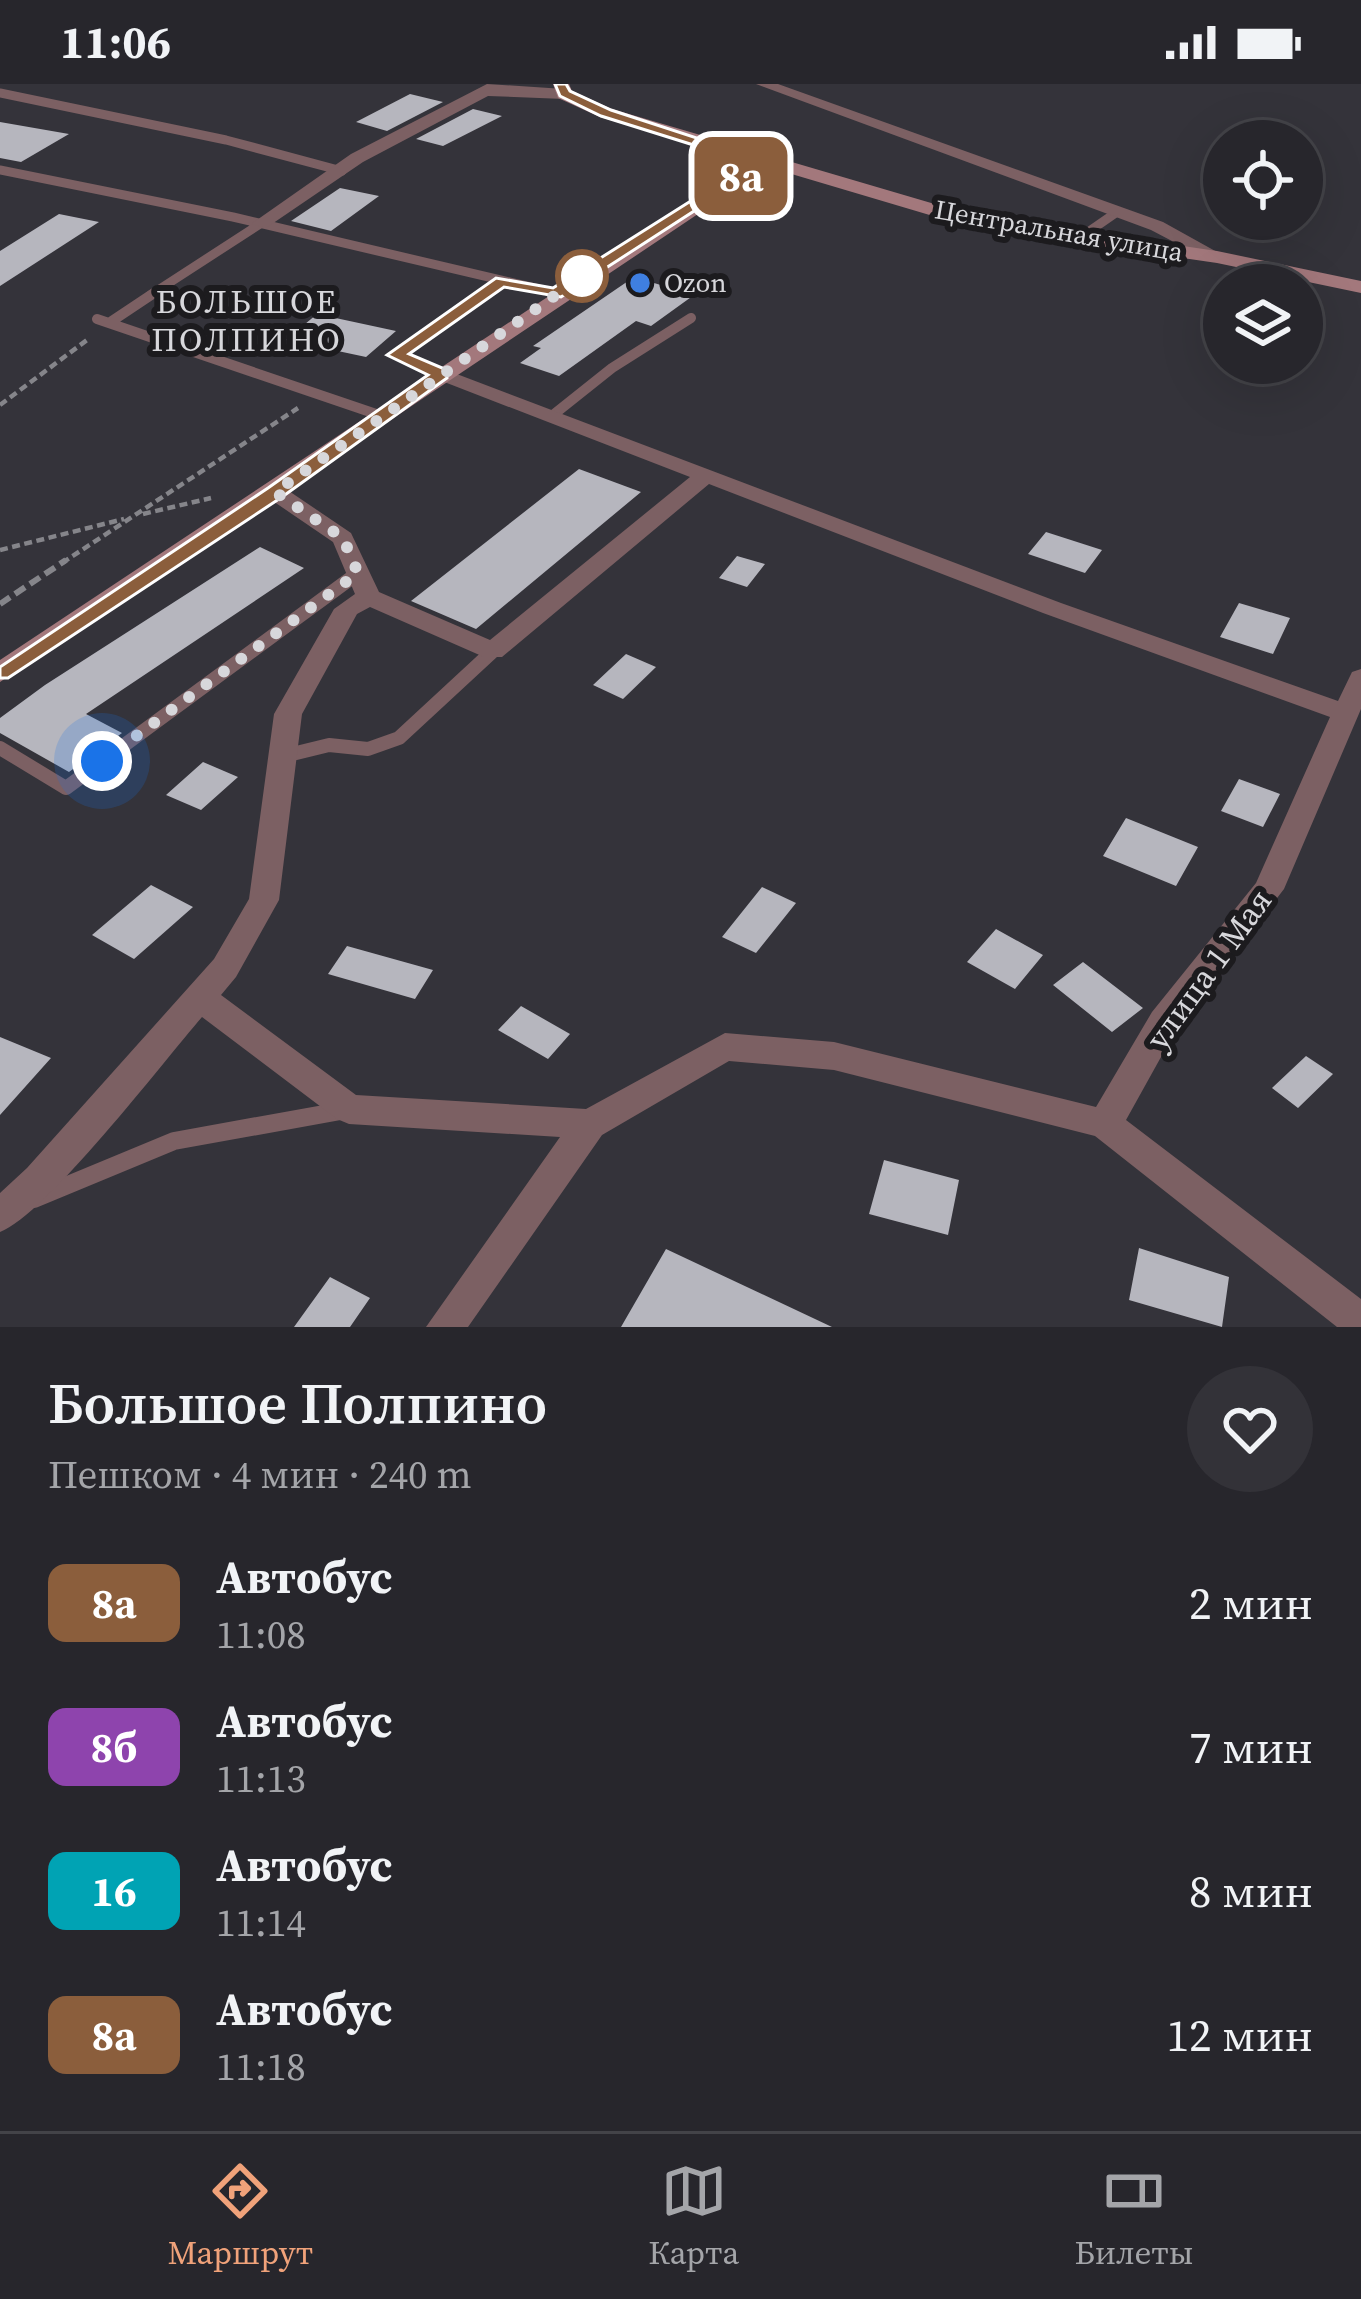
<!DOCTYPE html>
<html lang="ru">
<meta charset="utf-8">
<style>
:root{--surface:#27262c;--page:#333238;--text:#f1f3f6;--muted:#a4a5a9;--line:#434348;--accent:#f0a27a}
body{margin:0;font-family:"Source Serif 4",serif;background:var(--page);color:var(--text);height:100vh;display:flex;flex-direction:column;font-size:45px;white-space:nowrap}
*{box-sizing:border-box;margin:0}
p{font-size:39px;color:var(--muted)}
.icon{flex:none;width:66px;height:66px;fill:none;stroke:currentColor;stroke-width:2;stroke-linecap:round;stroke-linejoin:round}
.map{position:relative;height:1243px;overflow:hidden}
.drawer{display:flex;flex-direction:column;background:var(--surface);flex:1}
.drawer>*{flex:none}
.badge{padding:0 24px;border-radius:18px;font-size:42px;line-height:78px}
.fabs{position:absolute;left:1203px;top:36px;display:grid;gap:24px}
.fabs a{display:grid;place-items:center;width:120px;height:120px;border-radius:50%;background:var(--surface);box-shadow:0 12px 48px #0002,0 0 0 3px var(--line);font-size:60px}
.you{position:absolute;width:60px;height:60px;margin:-30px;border:9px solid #fff;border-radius:50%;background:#1a73e8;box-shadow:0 0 0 18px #1a73e833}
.map>.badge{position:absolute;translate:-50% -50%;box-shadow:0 0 0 6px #fff}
.round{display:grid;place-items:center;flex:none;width:126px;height:126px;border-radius:63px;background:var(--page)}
.overview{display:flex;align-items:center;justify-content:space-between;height:204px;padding:0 48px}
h1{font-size:57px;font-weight:600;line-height:90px}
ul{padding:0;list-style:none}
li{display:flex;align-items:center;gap:36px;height:144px;padding:0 48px}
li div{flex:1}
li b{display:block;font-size:45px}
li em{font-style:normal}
li .badge{min-width:132px;font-weight:700;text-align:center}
.status{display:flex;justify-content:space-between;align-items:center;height:84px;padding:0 60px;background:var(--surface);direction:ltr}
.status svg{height:33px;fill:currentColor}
.tab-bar{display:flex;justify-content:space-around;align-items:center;height:168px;border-top:3px solid var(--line);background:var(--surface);font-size:33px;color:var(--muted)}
.tab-bar a{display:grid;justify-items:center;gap:6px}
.tab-bar .current{color:var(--accent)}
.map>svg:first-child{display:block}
.building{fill:#b6b6be}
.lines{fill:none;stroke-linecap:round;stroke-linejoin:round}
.path-far1{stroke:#85858a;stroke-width:4.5;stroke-dasharray:8 4.5;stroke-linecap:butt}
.path{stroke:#85858a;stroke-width:6;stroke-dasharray:12 6;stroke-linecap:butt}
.lane-far3{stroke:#7c6063;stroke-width:9}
.lane-far2{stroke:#7c6063;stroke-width:10}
.lane-far1{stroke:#7c6063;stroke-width:14}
.lane{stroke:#7c6063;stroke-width:18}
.street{fill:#7c6063;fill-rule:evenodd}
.secondary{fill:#a3787c;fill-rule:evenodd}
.line{fill:#8b5e3c;stroke:#fff;stroke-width:3}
.walk{stroke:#d7d7db;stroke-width:12;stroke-dasharray:0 21.6}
.stop-dot{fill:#fff;stroke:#8b5e3c;stroke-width:6}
.shop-dot{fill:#3f7fe0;stroke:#1c1b1e;stroke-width:4.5}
.labels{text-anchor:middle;stroke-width:12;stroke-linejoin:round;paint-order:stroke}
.far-street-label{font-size:27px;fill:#d7d7db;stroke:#1c1b1e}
.far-poi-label{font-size:27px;fill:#d7d7db;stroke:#1c1b1e;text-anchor:start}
.far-quarter-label{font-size:33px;letter-spacing:3px;fill:#d7d7db;stroke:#1c1b1e}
.street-label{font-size:33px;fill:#d7d7db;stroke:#1c1b1e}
</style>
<div class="status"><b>11:06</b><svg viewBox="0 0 49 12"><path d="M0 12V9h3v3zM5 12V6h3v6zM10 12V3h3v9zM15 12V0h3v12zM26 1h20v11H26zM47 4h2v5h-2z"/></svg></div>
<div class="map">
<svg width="1361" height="1243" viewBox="0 0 1361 1243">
<rect width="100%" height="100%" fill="#34333a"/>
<!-- building -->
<path class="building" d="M410,10l33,8 -56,29 -31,-9z
M473,25l29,7 -59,30 -27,-7z
M0,38l69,12 -48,28 -21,-4z
M340,104l39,8 -48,35 -40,-10z
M59,130l40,8 -99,64v-35z
M634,193l60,18 -43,31 -15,-5 -77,55 -39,-13 21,-15 -8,-2z
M317,230l79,17 -30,26 -80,-17z
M579,385l62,23 -165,137 -65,-28z
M1046,448l56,18 -17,23 -57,-19z
M260,463l44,21 -218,146 36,19 -53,39 -69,-39v-15l45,-33z
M737,472l28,8 -18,23 -28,-9z
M1239,519l51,15 -17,36 -53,-17z
M626,570l30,13 -33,32 -30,-14z
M203,678l35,15 -37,33 -35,-15z
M1239,695l41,15 -17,33 -42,-16z
M1126,734l72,29 -22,39 -73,-30z
M151,801l42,22 -59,52 -42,-24z
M762,803l34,16 -40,50 -34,-16z
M996,845l47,26 -28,34 -48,-27z
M347,862l86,24 -18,29 -87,-25z
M1083,878l60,46 -31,24 -59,-47z
M521,922l49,28 -22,25 -50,-29z
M0,953l51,21 -51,57z
M1306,972l27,18 -35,34 -26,-20z
M884,1076l75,20 -11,55 -79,-21z
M1139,1164l90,29 -7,50 -93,-27z
M666,1165l166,78h-211z
M330,1193l40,21 -20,29h-56z"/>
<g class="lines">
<!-- path-far1 -->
<path class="path-far1" d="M0,321l87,-65
M143,430l68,-16
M0,466l124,-31
M62,479l236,-155"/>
<!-- path -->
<path class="path" d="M0,520l66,-44"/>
<!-- lane-far3 -->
<path class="lane-far3" d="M0,9l226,47 116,31
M0,86l233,47 323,76
M1078,155l39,-27
M149,212l111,-72
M479,212l22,-15"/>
<!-- lane-far2 -->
<path class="lane-far2" d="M97,235l285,97
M109,239l45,-30
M441,290l-45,-19 87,-62
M553,331l59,-47 79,-50"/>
<!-- lane-far1 -->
<path class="lane-far1" d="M0,664l66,40 292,-215
M284,672l45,-11 39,4 31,-11 94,-87"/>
<!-- lane -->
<path class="lane" d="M34,1115l140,-58 172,-31"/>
<!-- street -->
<path class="street" d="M487,0l77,5 8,5 -8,5 -76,-3 -125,66 -97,66 -15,-4 100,-70z
M756,0h22l385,138 63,35 -16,4 -59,-31z
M441,284l620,235 277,98 14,-29 9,-3v40l-77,180 -108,141 -50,90 235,179v28h-24l-242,-191 -261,-66 -105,-9 -127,74 -134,192h-42l134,-190 -211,-13 -12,-5 -135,-102c-39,45 -156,198 -202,215v-39l27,-25 187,-209 35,-60 25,-185 60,-105 21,-15 -22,-52 -66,-45v-10h16l68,46 28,59 111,48 200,-163 -256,-99v-8zM709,400l334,129 287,104 -74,166 -104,129 -56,95 -262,-65 -109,-9 -139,76 -230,-14 -135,-100 15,-18 43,-77 23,-186 55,-100 13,-7 114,50h18z"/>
<!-- secondary -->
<path class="secondary" d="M553,0h16l3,7 40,18 360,106 245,36 144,30v12l-144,-30 -247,-36 -202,-60 -768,515v-22l751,-498 -151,-45 -42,-19z"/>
</g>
<!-- line -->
<path class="line" d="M555,0h11l4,7 41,19 159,52 -209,135 -57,-10 -95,67 38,16v8l-165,119 -274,181h-8v-11l268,-179 160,-113 -41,-20 109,-77 57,10 198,-125 -150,-47 -41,-20z"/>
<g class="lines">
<!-- walk -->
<path class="walk" d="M102,677l256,-188 -15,-35 -68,-46 315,-221 -8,5"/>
</g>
<!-- markers -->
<circle class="stop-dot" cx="582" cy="192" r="24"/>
<circle class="shop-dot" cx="640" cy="199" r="12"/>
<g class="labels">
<!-- far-street labels -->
<g class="far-street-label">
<text transform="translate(1059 147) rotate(10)" y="9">Центральная улица</text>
</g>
<!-- far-poi labels -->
<g class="far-poi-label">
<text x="664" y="208">Ozon</text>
</g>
<!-- far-quarter labels -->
<g class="far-quarter-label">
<text x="247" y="229">БОЛЬШОЕ<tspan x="247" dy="38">ПОЛПИНО</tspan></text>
</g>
<!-- street labels -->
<g class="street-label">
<text transform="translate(1208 885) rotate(-54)" y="12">улица 1 Мая</text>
</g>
</g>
</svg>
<div class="fabs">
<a><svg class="icon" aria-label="locate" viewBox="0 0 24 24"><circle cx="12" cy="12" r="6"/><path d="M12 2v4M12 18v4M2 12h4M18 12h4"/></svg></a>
<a><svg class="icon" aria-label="layers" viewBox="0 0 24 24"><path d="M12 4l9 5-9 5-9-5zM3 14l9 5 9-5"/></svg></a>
</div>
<div class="you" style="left:102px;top:677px"></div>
<b class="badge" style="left:741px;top:92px;background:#8b5e3c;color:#fff">8а</b>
</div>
<section class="drawer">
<div class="overview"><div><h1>Большое Полпино</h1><p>Пешком · 4 мин · 240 m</p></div><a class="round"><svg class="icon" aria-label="heart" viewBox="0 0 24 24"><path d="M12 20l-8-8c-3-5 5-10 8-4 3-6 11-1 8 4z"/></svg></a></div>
<ul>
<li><span class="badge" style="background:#8b5e3c;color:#fff">8а</span><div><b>Автобус</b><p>11:08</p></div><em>2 мин</em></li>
<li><span class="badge" style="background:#8e44ad;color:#fff">8б</span><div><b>Автобус</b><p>11:13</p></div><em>7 мин</em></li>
<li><span class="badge" style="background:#00a3b4;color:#fff">16</span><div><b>Автобус</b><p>11:14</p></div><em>8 мин</em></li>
<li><span class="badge" style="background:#8b5e3c;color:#fff">8а</span><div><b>Автобус</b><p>11:18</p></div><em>12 мин</em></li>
</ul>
</section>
<nav class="tab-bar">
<a class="current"><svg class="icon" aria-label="directions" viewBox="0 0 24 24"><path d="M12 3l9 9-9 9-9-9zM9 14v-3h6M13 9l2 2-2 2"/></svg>Маршрут</a>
<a><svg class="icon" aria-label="map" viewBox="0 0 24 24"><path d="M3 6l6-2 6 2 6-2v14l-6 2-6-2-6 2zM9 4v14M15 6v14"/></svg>Карта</a>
<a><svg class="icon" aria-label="tickets" viewBox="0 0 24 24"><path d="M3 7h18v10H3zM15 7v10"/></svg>Билеты</a>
</nav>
